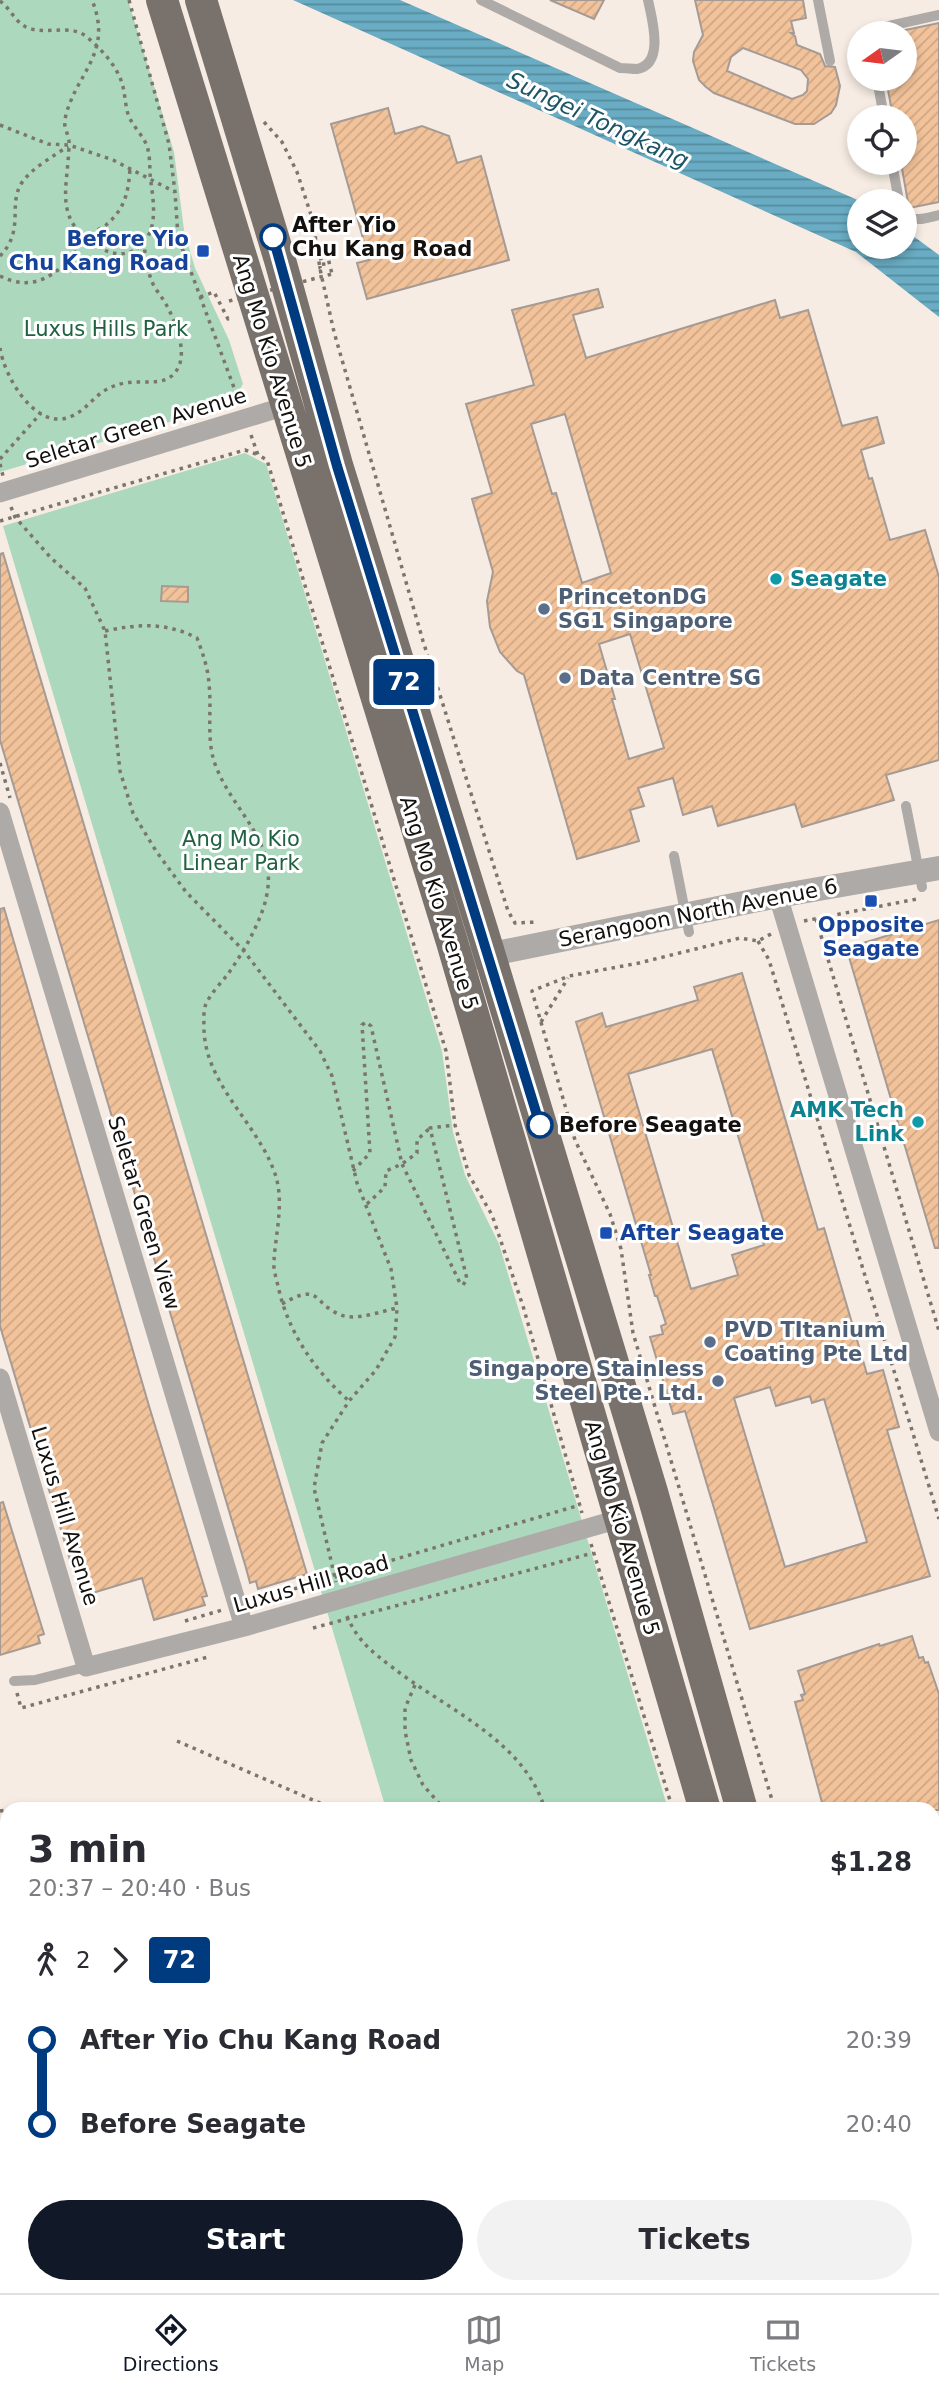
<!DOCTYPE html>
<meta charset="utf-8">
<style>
:root{--surface:#fff;--page:#f2f2f3;--text:#2b2b33;--muted:#7c7c81;--line:#e1e1e2;--accent:#111827}
body{margin:0;font-family:"DejaVu Sans",sans-serif;background:var(--page);color:var(--text);height:100vh;display:flex;flex-direction:column;font-size:26px;white-space:nowrap}
*{box-sizing:border-box;margin:0}
p{font-size:23px;color:var(--muted)}
.icon{flex:none;width:38px;height:38px;fill:none;stroke:currentColor;stroke-width:2;stroke-linecap:round;stroke-linejoin:round}
.map{position:relative;flex:1;overflow:hidden}
.drawer{position:absolute;left:0px;top:1802px;width:940px;height:492px;display:flex;flex-direction:column;background:var(--surface);border-radius:21px 21px 0 0;box-shadow:0 4px 10px #0003}
.drawer>*{flex:none}
.badge{padding:0 14px;border-radius:5px;font-size:24px;line-height:46px}
.needle{width:46px;rotate:256deg}
.tools{position:absolute;left:847px;top:21px;display:grid;gap:14px}
.tools a{display:grid;place-items:center;width:70px;height:70px;border-radius:50%;background:var(--surface);box-shadow:0 4px 10px #0003;font-size:35px}
.map>.badge{position:absolute;translate:-50% -50%;box-shadow:0 0 0 4px #fff}
.legs{display:flex;align-items:center;gap:10px;height:77px;padding:0 28px;font-size:23px}
.legs p{margin-inline-start:auto}
.headline{display:flex;align-items:center;justify-content:space-between;height:119px;padding:0 28px}
h1{font-size:38px;font-weight:800;line-height:52px}
.action{display:flex;gap:14px;margin-top:auto;padding:14px 28px}
.action a{flex:1;height:80px;border-radius:42px;background:var(--accent);color:#fff;font-size:28px;font-weight:800;line-height:80px;text-align:center}
.action a+a{background:var(--page);color:var(--text)}
ul{padding:0 28px;list-style:none}
li{display:flex;align-items:center;gap:24px;height:84px;font-size:26px}
li i{display:grid;place-items:center;width:10px;height:100%;margin:0 9px;background:currentColor}
li i::after{content:'';width:18px;height:18px;margin:-9px;border:5px solid;border-radius:50%;background:var(--surface)}
li p{margin-inline-start:auto}
li:first-child i{background:linear-gradient(#0000 50%,currentColor 0)}
li:last-child i{background:linear-gradient(currentColor 50%,#0000 0)}
.tab-bar{display:flex;justify-content:space-around;align-items:center;height:98px;border-top:2px solid var(--line);background:var(--surface);font-size:19px;color:var(--muted)}
.tab-bar a{display:grid;justify-items:center;gap:4px}
.tab-bar .selected{color:var(--accent)}
.map>svg:first-child{display:block}
.grass{fill:url(#grass-tufts)}
.park{fill:#acd8bd}
.water{fill:url(#water-rules)}
.building{fill:url(#building-hatch);stroke:#a59b94;stroke-width:2;fill-rule:evenodd}
.lines{fill:none;stroke-linecap:round;stroke-linejoin:round}
.path{stroke:#7b756f;stroke-width:3.5;stroke-dasharray:3.5 5;stroke-linecap:butt}
.service{stroke:#aeaaa7;stroke-width:10}
.minor{stroke:#aeaaa7;stroke-width:19}
.tertiary{stroke:#aeaaa7;stroke-width:24}
.primary{stroke:#79716c;stroke-width:32}
.path-bridge{stroke:#7b756f;stroke-width:3.5;stroke-dasharray:3.5 5;stroke-linecap:butt}
.line-1-casing{stroke:#fff;stroke-width:16}
.line-1{stroke:#003b80;stroke-width:10}
.stop-1-dot{fill:#fff;stroke:#003b80;stroke-width:3.5}
.transit-dot{fill:#1a4fb4;stroke:#fff;stroke-width:2.5}
.culture-dot{fill:#0f9aa8;stroke:#fff;stroke-width:2.5}
.service-dot{fill:#5c6f8a;stroke:#fff;stroke-width:2.5}
.labels{text-anchor:middle;stroke-width:6;stroke-linejoin:round;paint-order:stroke}
.stop-label{font-size:21px;font-weight:bold;fill:#13100d;stroke:#fff;text-anchor:start}
.transit-label{font-size:21px;font-weight:bold;fill:#164399;stroke:#fff;text-anchor:end}
.park-label{font-size:21px;fill:#1f6141;stroke:#fff}
.street-label{font-size:21px;fill:#13100d;stroke:#fff}
.culture-label{font-size:21px;font-weight:bold;fill:#0d838f;stroke:#fff;text-anchor:start}
.service-label{font-size:21px;font-weight:bold;fill:#4e5e75;stroke:#fff;text-anchor:start}
.water-label{font-size:23px;font-style:italic;fill:#1d5566;stroke:#fff}
</style>
<div class="map">
<svg width="939" height="2293" viewBox="0 0 939 2293">
<defs>
<pattern id="grass-tufts" width="24" height="20" patternUnits="userSpaceOnUse" patternTransform="scale(1.75)"><rect width="24" height="20" fill="#acd8bd"/><path d="M3 7l-1-3M5 7V3M7 7l1-3M15 17l-1-3M17 17v-4M19 17l1-3" fill="none" stroke="#93b8a1"/></pattern>
<pattern id="water-rules" width="6" height="5" patternUnits="userSpaceOnUse" patternTransform="scale(1.75)"><rect width="6" height="5" fill="#69acc3"/><path d="M0 2.5h6" fill="none" stroke="#558b9d"/></pattern>
<pattern id="building-hatch" width="6" height="6" patternUnits="userSpaceOnUse" patternTransform="scale(1.75)"><rect width="6" height="6" fill="#f2c39a"/><path d="M-1 1l2-2M0 6l6-6M5 7l2-2" fill="none" stroke="#cfa684"/></pattern>
</defs>
<rect width="100%" height="100%" fill="#f6ece3"/>
<!-- grass -->
<path class="grass" d="M527,2287h283l2,6h-283z"/>
<!-- park -->
<path class="park" d="M0,0h128l46,152 10,78 11,38 34,72 14,44 -12,20 -231,68z
M245,453l21,11 176,587 11,81 12,43 34,69 169,565h-282l-383,-1283z"/>
<!-- water -->
<path class="water" d="M293,0h107l460,201 -1,46h46v-17l34,25v62l-83,-65z"/>
<!-- building -->
<path class="building" d="M550,0h54l-10,19z
M695,0h108l3,18 -15,3 3,12h-3l4,3 2,9 23,9 5,12 10,1 5,19 -4,19 -5,8 -17,11h-19l-81,-31 -8,-6 -7,-7 -6,-19 1,-9 9,-17zM743,48l58,22 7,9 -1,12 -4,4 -11,4 -65,-28 4,-14z
M939,23v179l-30,6 -8,-45h4v-46h-12l-7,-38h19v-49z
M388,108l7,26 27,-8 27,10 8,27 24,-7 28,104 -142,39 -10,-36 12,-3 -38,-136z
M598,289l5,18 -30,8 13,43 189,-58 5,18 28,-8 34,116 35,-9 7,26 -23,7 8,29 3,-1 18,62 35,-10 14,47v183l-53,15 8,25 -92,27 -7,-23 -77,22 -6,-20 -29,9 -10,-37 -35,10 6,18 -14,4 9,31 -62,18 -53,-184 -7,-4 -17,-19 -10,-25 -3,-26 6,-29 -21,-73 20,-6 -26,-89 68,-19 -22,-75zM565,414l46,159 -29,10 -26,-90 -4,1 -21,-70zM630,634l34,114 -35,11 -17,-60h3l-16,-55z
M3,553l304,1021 -49,15 -2,-8 -6,2 -4,-15 -246,-828v-186z
M162,586l26,1v15l-27,-1z
M4,908l145,498 58,190 -5,1 3,8 -51,15 -12,-42 -56,17 -2,-7 -5,2 -79,-264v-417z
M939,920v328h-4l-86,-291 2,-5 9,-8z
M742,973l76,257 6,-2 43,146 16,-4 16,57 -12,3 43,146 -180,53 -65,-218 -12,3 -23,-77 13,-3 -2,-8 5,-2 -9,-28h-2l-6,-21h2l-75,-253 26,-9 4,14 92,-27 -4,-13zM712,1049l56,187 -6,2 2,7 -32,10 6,20 -47,14 -63,-215zM770,1387l6,19 34,-10 2,7 12,-4 43,143 -82,25 -51,-169z
M3,1502l41,132 -6,2 2,7 -40,12v-152z
M912,1636l7,22 4,-1 2,6 3,-1 11,32v116h-115l-29,-108 8,-2 -2,-5 4,-1 -7,-23 81,-27 1,2z"/>
<g class="lines">
<!-- path -->
<path class="path" d="M129,0l40,144 6,48 3,45 61,164
M0,1c10,7 15,21 26,26 19,9 44,-4 61,10 15,13 29,28 35,46 3,10 3,21 6,31 4,12 15,21 19,32 4,13 2,25 4,37 3,21 7,49 -12,64 -13,10 -27,8 -40,0 -47,-27 -31,-58 -30,-102 1,-9 -6,-17 -4,-26 10,-46 49,-65 27,-119
M264,122l18,20 15,30 16,49 7,48 14,63 89,309 85,270 7,12 23,-1
M0,125l48,19 21,1 44,15 62,32
M0,256c25,-26 8,-50 21,-72 10,-16 32,-27 47,-38
M320,258v-3l7,-1 5,20
M319,259l4,-1 1,9 -4,1v-2
M0,276c34,17 57,-1 78,-27 3,-4 6,-10 10,-13 5,-5 13,-7 18,-11 19,-16 23,-34 24,-58
M200,297l14,-5 14,27 4,-3
M0,348c4,28 36,85 72,68 20,-9 24,-28 53,-33 20,-4 46,7 55,-20 5,-17 -5,-42 -13,-57 -4,-8 -10,-14 -14,-22 -6,-14 -8,-27 -9,-42
M251,435l7,20 9,5 179,591 9,74 14,50 23,40 31,91 59,207
M0,459l41,-46
M0,464l3,12
M11,507l4,10 36,41 34,30 20,43 15,140 13,42 23,38 30,41 58,59 76,100 12,25 25,107 34,86 6,39 -2,29 -19,33 -27,31 -27,42 -8,45 22,94
M0,521l245,-71 11,4
M105,631c33,-7 61,-9 92,7 6,16 11,30 12,46 3,26 -3,55 6,80 19,52 70,80 48,145 -8,23 -21,45 -35,65 -7,9 -17,19 -22,30 -3,6 -2,19 -2,26 2,55 52,92 70,141 11,28 2,60 0,89 -1,9 2,17 4,26 10,46 36,84 71,115
M0,763l10,35
M816,919l123,412
M804,921l113,-22
M771,934l-13,7 -18,-3 -101,25 -70,13 -37,15 43,149 35,74 11,35 12,84 142,477
M758,941l11,19 170,559
M541,1022l27,-44
M353,1171l17,-18 -8,-128 4,-3 5,4 31,138 58,119 3,2 4,-6 -37,-151 25,-3
M367,1204l18,-17 1,-16 16,-7 15,-11v-13l13,-12
M282,1304c40,-23 30,0 59,11 15,6 41,-4 56,-7
M591,1544l82,266
M253,1601l327,-96
M347,1616c10,24 25,36 45,51 53,42 133,73 153,143
M185,1621l37,-11
M313,1628l280,-75
M415,1685l-10,23v23l6,29 12,25 22,25
M17,1693l4,15 187,-51
M177,1741l159,69
M0,1811l6,-1 1,8
M0,1998l7,33
M933,2220h6
M933,2286l6,-7
M814,2287l1,6
M923,2287l6,4
M294,2293l30,-6"/>
<!-- service -->
<path class="service" d="M481,0l139,68c5,0 12,1 17,1 28,-5 15,-50 11,-69
M818,0l12,61
M871,33l9,-5 59,-13
M877,79l7,38
M892,163l7,38
M905,214c9,9 22,4 34,1
M906,806l16,81
M674,856l15,76
M14,1681l21,-1 51,-13"/>
<!-- minor -->
<path class="minor" d="M0,493l286,-87
M0,812l244,815
M778,896l161,536
M0,1378l86,289 158,-40 375,-108
M0,1863l7,51
M0,1938h7
M64,2287l1,6
M170,2293l27,-6"/>
<!-- tertiary -->
<path class="tertiary" d="M472,958l306,-62 161,-28
M933,2248l6,-1"/>
<!-- primary -->
<path class="primary" d="M162,0l290,942 253,868
M201,0l79,260 57,205 146,468 169,559 90,318
M848,2287l1,6
M881,2287l2,6"/>
<!-- path-bridge -->
<path class="path-bridge" d="M229,301l103,-27"/>
</g>
<g class="lines">
<defs>
<path id="line-1" d="M273,237l64,229 203,659"/>
</defs>
<!-- line-1 casing -->
<use href="#line-1" class="line-1-casing"/>
<!-- line-1 -->
<use href="#line-1" class="line-1"/>
</g>
<!-- markers -->
<g class="stop-1-dot">
<circle cx="273" cy="237" r="12"/>
<circle cx="540" cy="1125" r="12"/>
</g>
<g class="transit-dot">
<rect x="196" y="244" width="14" height="14" rx="3.5"/>
<rect x="864" y="894" width="14" height="14" rx="3.5"/>
<rect x="599" y="1226" width="14" height="14" rx="3.5"/>
</g>
<g class="culture-dot">
<circle cx="776" cy="579" r="7"/>
<circle cx="918" cy="1122" r="7"/>
</g>
<g class="service-dot">
<circle cx="544" cy="609" r="7"/>
<circle cx="565" cy="678" r="7"/>
<circle cx="710" cy="1342" r="7"/>
<circle cx="718" cy="1381" r="7"/>
</g>
<g class="labels">
<!-- stop labels -->
<g class="stop-label">
<text x="292" y="232">After Yio<tspan x="292" dy="24">Chu Kang Road</tspan></text>
<text x="559" y="1132">Before Seagate</text>
</g>
<!-- transit labels -->
<g class="transit-label">
<text x="189" y="246">Before Yio<tspan x="189" dy="24">Chu Kang Road</tspan></text>
<text x="871" y="932" text-anchor="middle">Opposite<tspan x="871" dy="24">Seagate</tspan></text>
<text x="620" y="1240" text-anchor="start">After Seagate</text>
</g>
<!-- park labels -->
<g class="park-label">
<text x="106" y="336">Luxus Hills Park</text>
<text x="241" y="846">Ang Mo Kio<tspan x="241" dy="24">Linear Park</tspan></text>
</g>
<!-- street labels -->
<g class="street-label">
<text transform="translate(272 361) rotate(73)" y="7">Ang Mo Kio Avenue 5</text>
<text transform="translate(136 428) rotate(-17)" y="7">Seletar Green Avenue</text>
<text transform="translate(439 903) rotate(73)" y="7">Ang Mo Kio Avenue 5</text>
<text transform="translate(698 913) rotate(-11)" y="7">Serangoon North Avenue 6</text>
<text transform="translate(144 1213) rotate(73)" y="7">Seletar Green View</text>
<text transform="translate(65 1516) rotate(73)" y="7">Luxus Hill Avenue</text>
<text transform="translate(622 1528) rotate(74)" y="7">Ang Mo Kio Avenue 5</text>
<text transform="translate(311 1584) rotate(-16)" y="7">Luxus Hill Road</text>
</g>
<!-- culture labels -->
<g class="culture-label">
<text x="790" y="586">Seagate</text>
<text x="904" y="1117" text-anchor="end">AMK Tech<tspan x="904" dy="24">Link</tspan></text>
</g>
<!-- service labels -->
<g class="service-label">
<text x="558" y="604">PrincetonDG<tspan x="558" dy="24">SG1 Singapore</tspan></text>
<text x="579" y="685">Data Centre SG</text>
<text x="724" y="1337">PVD TItanium<tspan x="724" dy="24">Coating Pte Ltd</tspan></text>
<text x="704" y="1376" text-anchor="end">Singapore Stainless<tspan x="704" dy="24">Steel Pte. Ltd.</tspan></text>
</g>
<!-- water labels -->
<g class="water-label">
<text transform="translate(598 120) rotate(25)" y="8">Sungei Tongkang</text>
</g>
</g>
</svg>
<div class="tools">
<a><svg class="needle" viewBox="-14 -14 28 28"><path d="M0-13l5 13h-10z" fill="#e53935"/><path d="M0 13l5-13h-10z" fill="#7c7c81"/></svg></a>
<a><svg class="icon" aria-label="locate" viewBox="0 0 24 24"><circle cx="12" cy="12" r="6"/><path d="M12 2v4M12 18v4M2 12h4M18 12h4"/></svg></a>
<a><svg class="icon" aria-label="layers" viewBox="0 0 24 24"><path d="M12 4l9 5-9 5-9-5zM3 14l9 5 9-5"/></svg></a>
</div>
<b class="badge" style="left:404px;top:682px;background:#003b80;color:#fff">72</b>
<section class="drawer">
<div class="headline"><div><h1>3 min</h1><p>20:37 – 20:40 · Bus</p></div><b>$1.28</b></div>
<div class="legs"><svg class="icon" aria-label="walk" viewBox="0 0 24 24"><circle cx="13" cy="4" r="2"/><path d="M13 8l-2 6 4 7M11 14l-3 7M7 12l3-4h3l4 4"/></svg>2<svg class="icon" aria-label="forward" viewBox="0 0 24 24"><path d="M9 5l7 7-7 7"/></svg><b class="badge" style="background:#003b80;color:#fff">72</b></div>
<ul>
<li><i style="color:#003b80"></i><b>After Yio Chu Kang Road</b><p>20:39</p></li>
<li><i style="color:#003b80"></i><b>Before Seagate</b><p>20:40</p></li>
</ul>
<div class="action"><a>Start</a><a>Tickets</a></div>
</section>
</div>
<nav class="tab-bar">
<a class="selected"><svg class="icon" aria-label="directions" viewBox="0 0 24 24"><path d="M12 3l9 9-9 9-9-9zM9 14v-3h6M13 9l2 2-2 2"/></svg>Directions</a>
<a><svg class="icon" aria-label="map" viewBox="0 0 24 24"><path d="M3 6l6-2 6 2 6-2v14l-6 2-6-2-6 2zM9 4v14M15 6v14"/></svg>Map</a>
<a><svg class="icon" aria-label="tickets" viewBox="0 0 24 24"><path d="M3 7h18v10H3zM15 7v10"/></svg>Tickets</a>
</nav>
